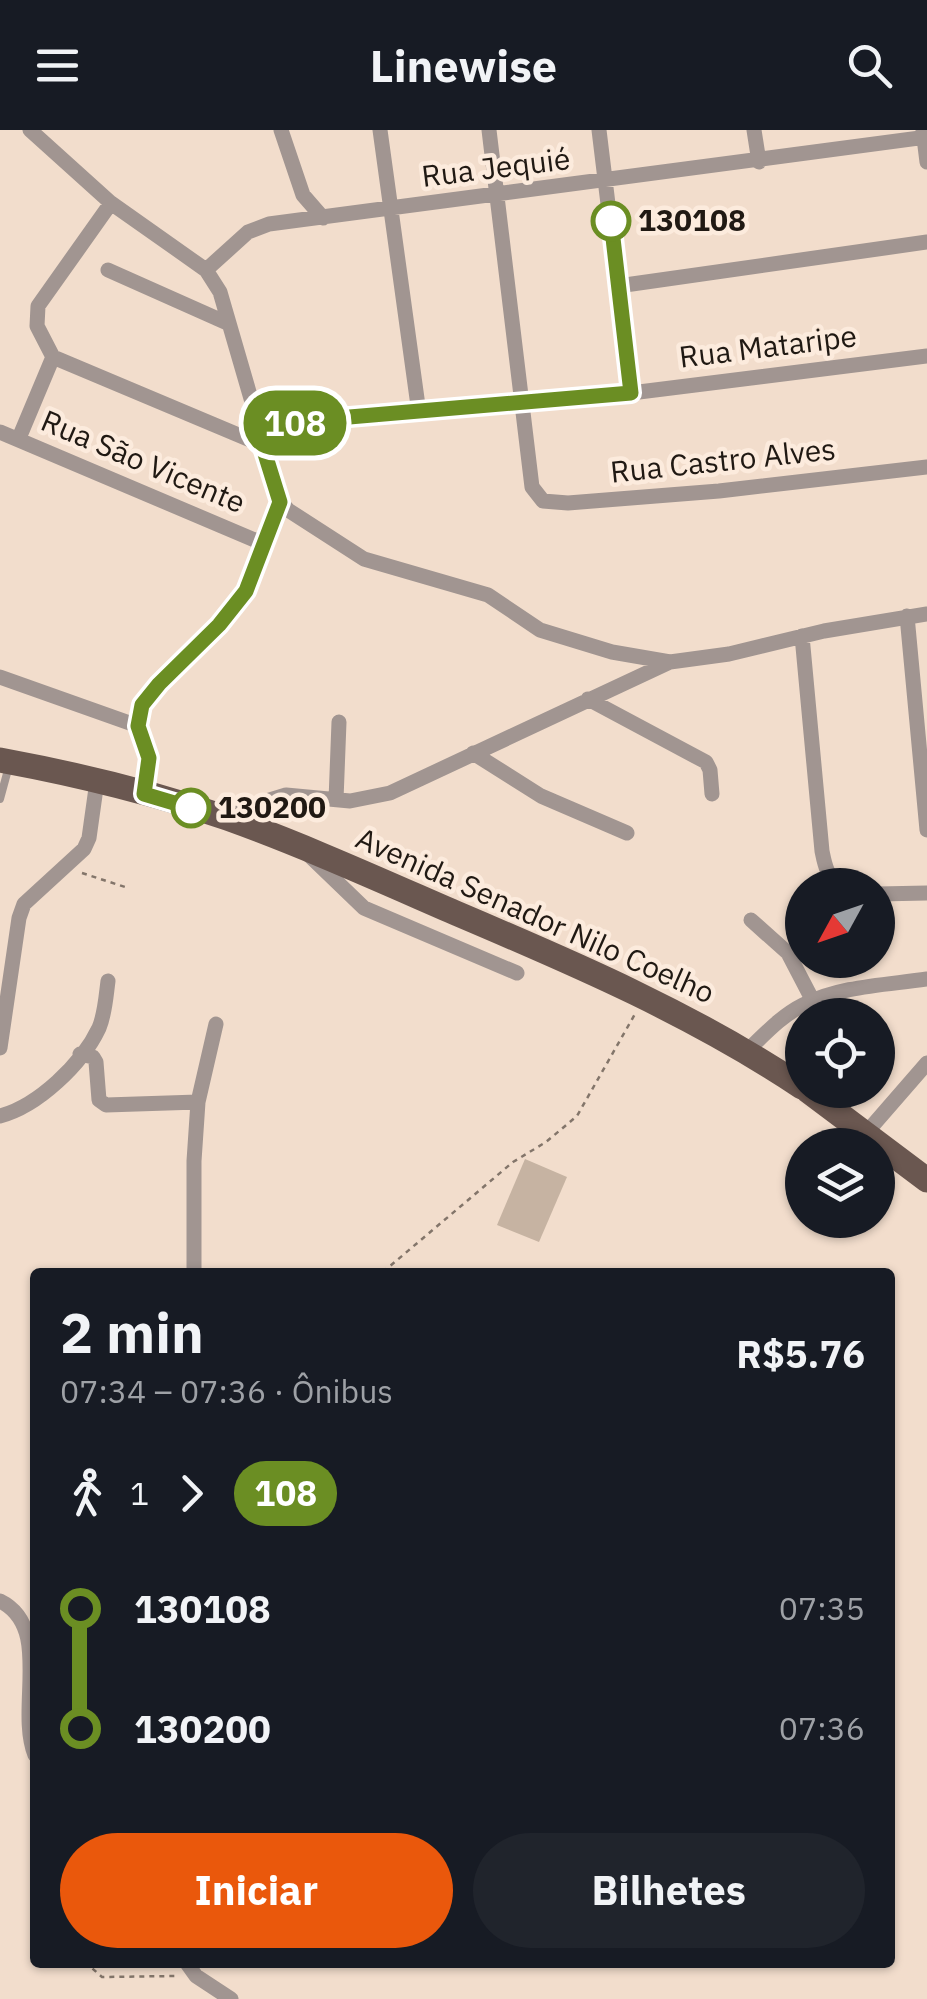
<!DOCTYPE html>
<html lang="pt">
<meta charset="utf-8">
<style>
:root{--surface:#171b24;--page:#20242c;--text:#f1f3f6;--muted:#9ea1a6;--accent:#ea580c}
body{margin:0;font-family:"IBM Plex Sans",sans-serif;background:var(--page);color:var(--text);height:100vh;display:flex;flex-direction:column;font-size:38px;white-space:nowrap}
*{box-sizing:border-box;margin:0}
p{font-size:32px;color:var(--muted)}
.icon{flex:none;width:55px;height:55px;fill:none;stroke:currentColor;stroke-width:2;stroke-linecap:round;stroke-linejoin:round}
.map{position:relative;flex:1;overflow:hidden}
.panel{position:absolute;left:30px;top:1138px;width:865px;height:700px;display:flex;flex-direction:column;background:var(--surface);border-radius:10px;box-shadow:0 2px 8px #0004}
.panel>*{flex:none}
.badge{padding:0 20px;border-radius:32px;font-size:35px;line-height:65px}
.needle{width:65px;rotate:230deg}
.buttons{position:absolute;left:785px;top:738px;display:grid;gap:20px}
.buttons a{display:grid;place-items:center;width:110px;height:110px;border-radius:50%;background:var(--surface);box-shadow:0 2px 8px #0004;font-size:50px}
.map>.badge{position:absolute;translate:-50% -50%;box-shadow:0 0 0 5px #fff}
.legs{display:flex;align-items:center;gap:15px;height:110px;padding:0 30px;font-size:32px}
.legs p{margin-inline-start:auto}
.headline{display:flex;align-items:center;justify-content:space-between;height:170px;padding:0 30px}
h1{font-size:55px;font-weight:700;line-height:75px}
.primary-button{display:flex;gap:20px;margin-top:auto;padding:20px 30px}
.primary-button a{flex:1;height:115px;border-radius:60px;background:var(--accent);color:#fff;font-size:40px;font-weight:700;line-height:115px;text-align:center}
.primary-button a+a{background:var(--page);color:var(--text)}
ul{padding:0 30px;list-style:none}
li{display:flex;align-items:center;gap:35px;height:120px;font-size:38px}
li i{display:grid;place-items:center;width:15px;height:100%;margin:0 12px;background:currentColor}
li i::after{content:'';width:25px;height:25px;margin:-12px;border:8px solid;border-radius:50%;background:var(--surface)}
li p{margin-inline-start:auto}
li:first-child i{background:linear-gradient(#0000 50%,currentColor 0)}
li:last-child i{background:linear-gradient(currentColor 50%,#0000 0)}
header{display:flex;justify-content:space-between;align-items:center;height:130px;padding:0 30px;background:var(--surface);font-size:45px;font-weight:700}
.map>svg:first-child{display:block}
.building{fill:#c6b3a2}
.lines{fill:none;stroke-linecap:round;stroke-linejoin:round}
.path{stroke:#83756a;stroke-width:2.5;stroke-dasharray:5 5;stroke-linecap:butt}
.service{stroke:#a19591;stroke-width:8}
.minor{stroke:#a19591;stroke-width:15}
.primary{stroke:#6a5750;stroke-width:25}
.line-1-casing{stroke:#fff;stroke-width:22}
.line-1{stroke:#6b8e23;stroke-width:15}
.stop-1-dot{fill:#fff;stroke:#6b8e23;stroke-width:5}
.labels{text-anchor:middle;stroke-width:9;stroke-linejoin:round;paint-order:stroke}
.street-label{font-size:30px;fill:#201913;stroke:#fcebdd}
.stop-label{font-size:30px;font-weight:bold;fill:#201913;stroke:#fcebdd;text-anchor:start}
</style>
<header><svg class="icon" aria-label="menu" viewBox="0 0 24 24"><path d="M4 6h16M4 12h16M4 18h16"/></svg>Linewise<svg class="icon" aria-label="search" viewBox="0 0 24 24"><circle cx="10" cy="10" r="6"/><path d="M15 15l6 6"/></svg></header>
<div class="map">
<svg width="927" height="1869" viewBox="0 0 927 1869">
<rect width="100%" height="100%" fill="#f2ddcc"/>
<!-- building -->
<path class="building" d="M525,1029l42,18 -28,65 -42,-17z"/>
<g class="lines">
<!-- path -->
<path class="path" d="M82,743l43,14
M383,1142l130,-110 33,-20 31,-26 58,-102
M33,1771l2,3
M85,1832l17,15 73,-1"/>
<!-- service -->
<path class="service" d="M0,669l9,-33"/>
<!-- minor -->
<path class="minor" d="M30,0l81,73 95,67 14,22 61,210 7,8 76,49 124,36 52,35 72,22 58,10
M281,0l22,65 20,23
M380,0l39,283
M489,0l43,357 11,14 25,2 151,-12 208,-24
M599,0l32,263
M754,0l5,32
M923,0l4,32
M108,140l119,53
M206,140l42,-38 21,-8 658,-87
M618,156l309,-44
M53,227l209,88
M53,227l-16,-31 1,-20 73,-103
M256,295l375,-32 296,-37
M0,302l264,112
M19,308l34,-81
M907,486l20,214
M802,506l20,215c3,15 5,27 20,34
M0,547l138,49
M588,569l118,63 4,8 2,24
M473,623l68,43 86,37
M144,665l5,-37 -11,-32 4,-21 17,-21 60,-59 27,-34 35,-89
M336,670l3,-78
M227,688l33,-15 26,-8 64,6 40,-8 280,-131 59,-8 95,-23 103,-17
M310,726l54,52 153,65
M878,764l49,-1
M751,790l37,33 25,48
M0,918l19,-130 5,-14 60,-55 5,-11 8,-57
M747,921c17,-16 34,-35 56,-46 37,-19 83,-20 124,-26
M80,924l13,3 3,5 3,38 7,5 92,-3
M0,986c38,-10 82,-52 99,-88 6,-14 7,-32 9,-47
M867,1002l60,-69
M194,1142v-111l4,-59 18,-78
M0,1471c53,26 16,107 35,154
M186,1832l10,14 35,23"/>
<!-- primary -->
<path class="primary" d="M0,630c76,14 154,33 227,58 78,28 155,63 231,96 120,51 236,101 344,173
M807,960l120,90"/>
</g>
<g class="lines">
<defs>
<path id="line-1" d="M191,678l-47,-14 5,-36 -11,-32 4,-21 17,-21 60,-59 27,-34 34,-89 -24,-77 375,-32 -20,-172"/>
</defs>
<!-- line-1 casing -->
<use href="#line-1" class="line-1-casing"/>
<!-- line-1 -->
<use href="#line-1" class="line-1"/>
</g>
<!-- markers -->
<g class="stop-1-dot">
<circle cx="611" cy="91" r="18"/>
<circle cx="191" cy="678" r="18"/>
</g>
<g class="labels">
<!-- street labels -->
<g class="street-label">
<text transform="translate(496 38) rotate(-7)" y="10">Rua Jequié</text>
<text transform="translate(768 217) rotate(-7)" y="10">Rua Mataripe</text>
<text transform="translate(723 331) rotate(-6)" y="10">Rua Castro Alves</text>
<text transform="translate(143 332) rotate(23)" y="10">Rua São Vicente</text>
<text transform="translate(535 786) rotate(24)" y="10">Avenida Senador Nilo Coelho</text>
</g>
<!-- stop labels -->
<g class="stop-label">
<text x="638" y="101">130108</text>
<text x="218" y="688">130200</text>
</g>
</g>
</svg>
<div class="buttons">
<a><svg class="needle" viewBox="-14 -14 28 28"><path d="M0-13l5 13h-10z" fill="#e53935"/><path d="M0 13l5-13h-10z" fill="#9ea1a6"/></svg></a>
<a><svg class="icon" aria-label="locate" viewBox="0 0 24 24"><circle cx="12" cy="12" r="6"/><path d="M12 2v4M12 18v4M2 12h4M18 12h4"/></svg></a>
<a><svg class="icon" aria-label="layers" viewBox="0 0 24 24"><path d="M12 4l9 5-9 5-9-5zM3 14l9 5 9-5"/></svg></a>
</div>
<b class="badge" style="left:295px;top:293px;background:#6b8e23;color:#fff">108</b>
<section class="panel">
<div class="headline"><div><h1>2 min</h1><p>07:34 – 07:36 · Ônibus</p></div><b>R$5.76</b></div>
<div class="legs"><svg class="icon" aria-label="walk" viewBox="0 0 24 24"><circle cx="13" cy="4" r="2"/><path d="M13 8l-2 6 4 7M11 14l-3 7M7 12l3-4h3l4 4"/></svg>1<svg class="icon" aria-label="forward" viewBox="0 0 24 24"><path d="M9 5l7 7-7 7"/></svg><b class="badge" style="background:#6b8e23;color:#fff">108</b></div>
<ul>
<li><i style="color:#6b8e23"></i><b>130108</b><p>07:35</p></li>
<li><i style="color:#6b8e23"></i><b>130200</b><p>07:36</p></li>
</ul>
<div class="primary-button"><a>Iniciar</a><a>Bilhetes</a></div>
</section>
</div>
